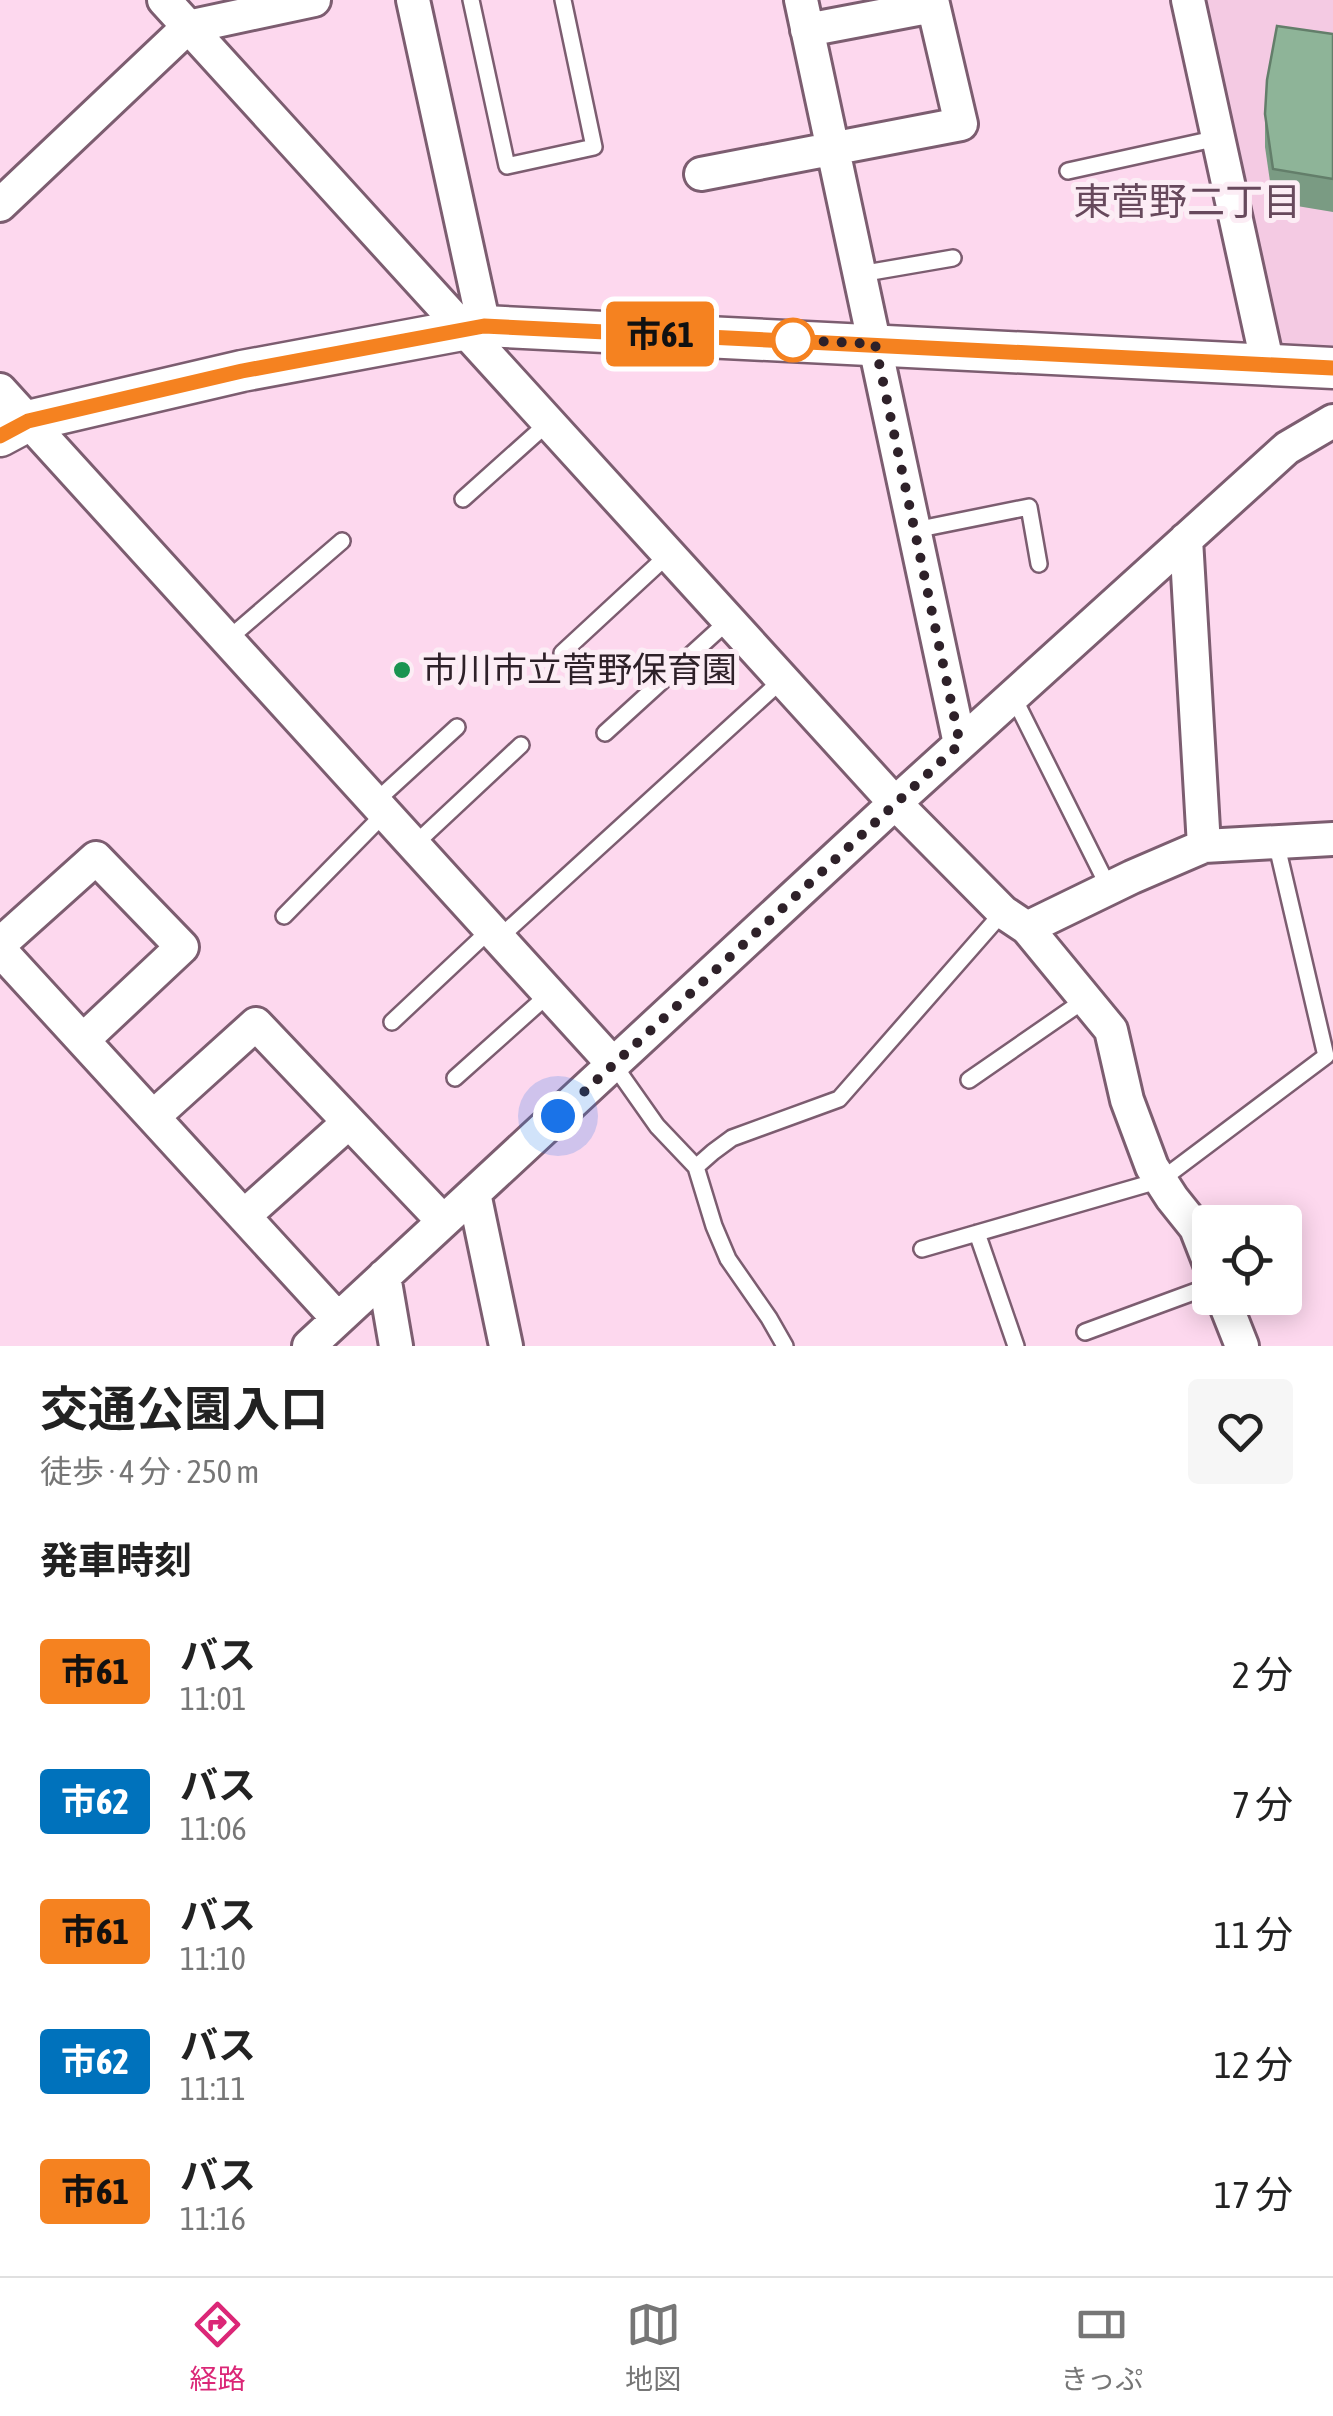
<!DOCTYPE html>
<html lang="ja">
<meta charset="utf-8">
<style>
:root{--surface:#fff;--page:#f6f6f6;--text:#222;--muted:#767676;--line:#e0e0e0;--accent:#db2777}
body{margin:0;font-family:"Asap Condensed","Noto Sans JP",sans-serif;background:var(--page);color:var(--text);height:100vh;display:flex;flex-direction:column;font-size:38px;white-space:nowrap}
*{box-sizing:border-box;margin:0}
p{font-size:32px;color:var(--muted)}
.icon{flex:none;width:55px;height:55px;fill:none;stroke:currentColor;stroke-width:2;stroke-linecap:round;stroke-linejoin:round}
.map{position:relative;height:1346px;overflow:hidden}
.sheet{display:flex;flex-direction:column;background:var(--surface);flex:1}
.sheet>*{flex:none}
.badge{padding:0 20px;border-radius:8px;font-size:35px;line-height:65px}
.controls{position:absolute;left:1192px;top:1205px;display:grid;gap:20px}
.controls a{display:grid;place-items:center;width:110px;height:110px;border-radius:10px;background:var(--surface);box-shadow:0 5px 25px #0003;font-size:50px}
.you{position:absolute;width:50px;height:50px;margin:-25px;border:8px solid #fff;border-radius:50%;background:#1a73e8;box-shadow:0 0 0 15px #1a73e833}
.map>.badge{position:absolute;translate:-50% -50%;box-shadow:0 0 0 5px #fff}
h2{padding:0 40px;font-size:38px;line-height:90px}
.round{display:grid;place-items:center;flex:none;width:105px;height:105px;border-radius:10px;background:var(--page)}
.overview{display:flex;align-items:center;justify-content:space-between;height:170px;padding:0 40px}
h1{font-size:48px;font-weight:700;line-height:75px}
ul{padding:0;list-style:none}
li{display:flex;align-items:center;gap:30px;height:130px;padding:0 40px}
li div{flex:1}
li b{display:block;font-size:38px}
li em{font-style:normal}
li .badge{min-width:110px;font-weight:700;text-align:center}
.menu{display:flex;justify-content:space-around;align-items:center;height:140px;border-top:2px solid var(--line);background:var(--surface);font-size:28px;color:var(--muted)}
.menu a{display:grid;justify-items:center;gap:5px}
.menu .on{color:var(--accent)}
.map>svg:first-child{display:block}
.built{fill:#f4cae3}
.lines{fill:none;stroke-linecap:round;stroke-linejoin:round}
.service-casing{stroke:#7c5d70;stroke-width:20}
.minor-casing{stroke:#7c5d70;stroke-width:38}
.tertiary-casing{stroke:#7c5d70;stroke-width:45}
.service{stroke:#fff;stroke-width:15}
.minor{stroke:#fff;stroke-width:32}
.tertiary{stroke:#fff;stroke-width:40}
.wall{fill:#7a9b83}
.building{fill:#8eb498;stroke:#637e6a;stroke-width:2.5}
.line-casing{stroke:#fff;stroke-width:22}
.line{stroke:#f58220;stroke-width:15}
.walk{stroke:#2e2129;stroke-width:10;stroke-dasharray:0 18}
.stop-dot{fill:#fff;stroke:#f58220;stroke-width:5}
.poi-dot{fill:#1a9451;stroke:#fcedf5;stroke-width:4}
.labels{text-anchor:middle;stroke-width:10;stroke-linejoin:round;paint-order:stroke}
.poi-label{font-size:35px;fill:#2e2129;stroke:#fcedf5;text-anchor:start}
.neighbourhood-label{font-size:38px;fill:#67495c;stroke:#fcedf5}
</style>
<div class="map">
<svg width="1333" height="1346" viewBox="0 0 1333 1346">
<rect width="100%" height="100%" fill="#fdd8ee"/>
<!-- built -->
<path class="built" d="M1199,0h134v346l-60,-1z"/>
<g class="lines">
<defs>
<path id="service" d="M471,0l36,166 87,-19 -31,-147
M1068,171l150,-33
M860,274l93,-16
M463,499l86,-77
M915,530l114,-23 10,57
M227,640l115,-99
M562,653l107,-99
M1013,696l96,192
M605,733l123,-112
M375,802l82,-75
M414,845l107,-100
M284,916l101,-103
M499,938l284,-259
M392,1022l99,-93
M614,1065l43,61 39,41 18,59 14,33 41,59 16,28
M455,1078l94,-84
M969,1080l117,-81
M696,1167l17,-15 19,-14 107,-39 164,-187
M977,1233l39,113
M922,1249l239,-69 165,-124 -50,-214
M1085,1332l125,-46"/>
<path id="minor" d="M164,0l731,803 108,109 24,16 84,102 16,70 25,67 20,31 24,30 14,36
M413,0l71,326
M801,0l159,744
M1188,0l80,366
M807,30l126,-24
M701,174l260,-50 -29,-124
M0,205l188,-178 126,-27
M0,390l614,675
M1186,539l18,307
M1027,928l105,-51 72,-31 129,-7
M0,944l96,-86 86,89 -99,93
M0,950l338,369
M153,1117l103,-93 187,197
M474,1193l32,153
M244,1216l105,-94
M384,1276l12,70
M1223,1298l19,48
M309,1346l586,-543 392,-355 46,-27"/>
<path id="tertiary" d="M0,436l28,-15 214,-50 242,-45 849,42"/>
</defs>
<!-- service casing -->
<use href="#service" class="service-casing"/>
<!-- minor casing -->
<use href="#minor" class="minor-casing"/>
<!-- tertiary casing -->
<use href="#tertiary" class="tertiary-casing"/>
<!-- service -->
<use href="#service" class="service"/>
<!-- minor -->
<use href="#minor" class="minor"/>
<!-- tertiary -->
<use href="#tertiary" class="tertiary"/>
</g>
<!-- wall -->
<path class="wall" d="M1333,34v178l-60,-10 -8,-55v-33z"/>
<!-- building -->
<path class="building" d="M1277,26l56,8v145l-60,-10 -8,-55 2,-34z"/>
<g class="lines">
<defs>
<path id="line" d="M0,436l28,-15 214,-50 242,-45 849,42"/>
</defs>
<!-- line casing -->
<use href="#line" class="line-casing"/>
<!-- line -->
<use href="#line" class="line"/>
<!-- walk -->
<path class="walk" d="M558,1116l402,-372 -85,-400 -82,-4"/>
</g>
<!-- markers -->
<circle class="stop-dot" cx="793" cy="340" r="20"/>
<circle class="poi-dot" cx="402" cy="670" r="10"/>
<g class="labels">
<!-- poi labels -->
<g class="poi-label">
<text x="422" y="682">市川市立菅野保育園</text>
</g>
<!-- neighbourhood labels -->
<g class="neighbourhood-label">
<text x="1187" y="215">東菅野二丁目</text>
</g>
</g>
</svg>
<div class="controls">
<a><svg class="icon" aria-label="locate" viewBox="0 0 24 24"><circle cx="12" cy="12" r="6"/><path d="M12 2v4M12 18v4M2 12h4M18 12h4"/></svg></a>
</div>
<div class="you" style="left:558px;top:1116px"></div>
<b class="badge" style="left:660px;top:334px;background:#f58220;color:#111">市61</b>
</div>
<section class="sheet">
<div class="overview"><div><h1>交通公園入口</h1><p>徒歩 · 4 分 · 250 m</p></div><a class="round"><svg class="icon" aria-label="heart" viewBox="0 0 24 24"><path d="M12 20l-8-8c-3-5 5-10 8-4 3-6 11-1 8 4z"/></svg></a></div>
<h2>発車時刻</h2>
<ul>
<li><span class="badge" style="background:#f58220;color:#111">市61</span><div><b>バス</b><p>11:01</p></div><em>2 分</em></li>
<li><span class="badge" style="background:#0072bc;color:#fff">市62</span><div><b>バス</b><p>11:06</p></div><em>7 分</em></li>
<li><span class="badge" style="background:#f58220;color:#111">市61</span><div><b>バス</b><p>11:10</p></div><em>11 分</em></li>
<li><span class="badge" style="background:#0072bc;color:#fff">市62</span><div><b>バス</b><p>11:11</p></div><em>12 分</em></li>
<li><span class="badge" style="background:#f58220;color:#111">市61</span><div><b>バス</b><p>11:16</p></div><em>17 分</em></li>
</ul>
</section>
<nav class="menu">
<a class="on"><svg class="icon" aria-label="directions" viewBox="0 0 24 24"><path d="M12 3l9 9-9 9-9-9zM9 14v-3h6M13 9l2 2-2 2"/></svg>経路</a>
<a><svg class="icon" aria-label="map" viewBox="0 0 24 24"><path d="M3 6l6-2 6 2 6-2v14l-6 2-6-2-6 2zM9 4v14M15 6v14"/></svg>地図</a>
<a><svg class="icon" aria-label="tickets" viewBox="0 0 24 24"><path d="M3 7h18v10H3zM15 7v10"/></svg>きっぷ</a>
</nav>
